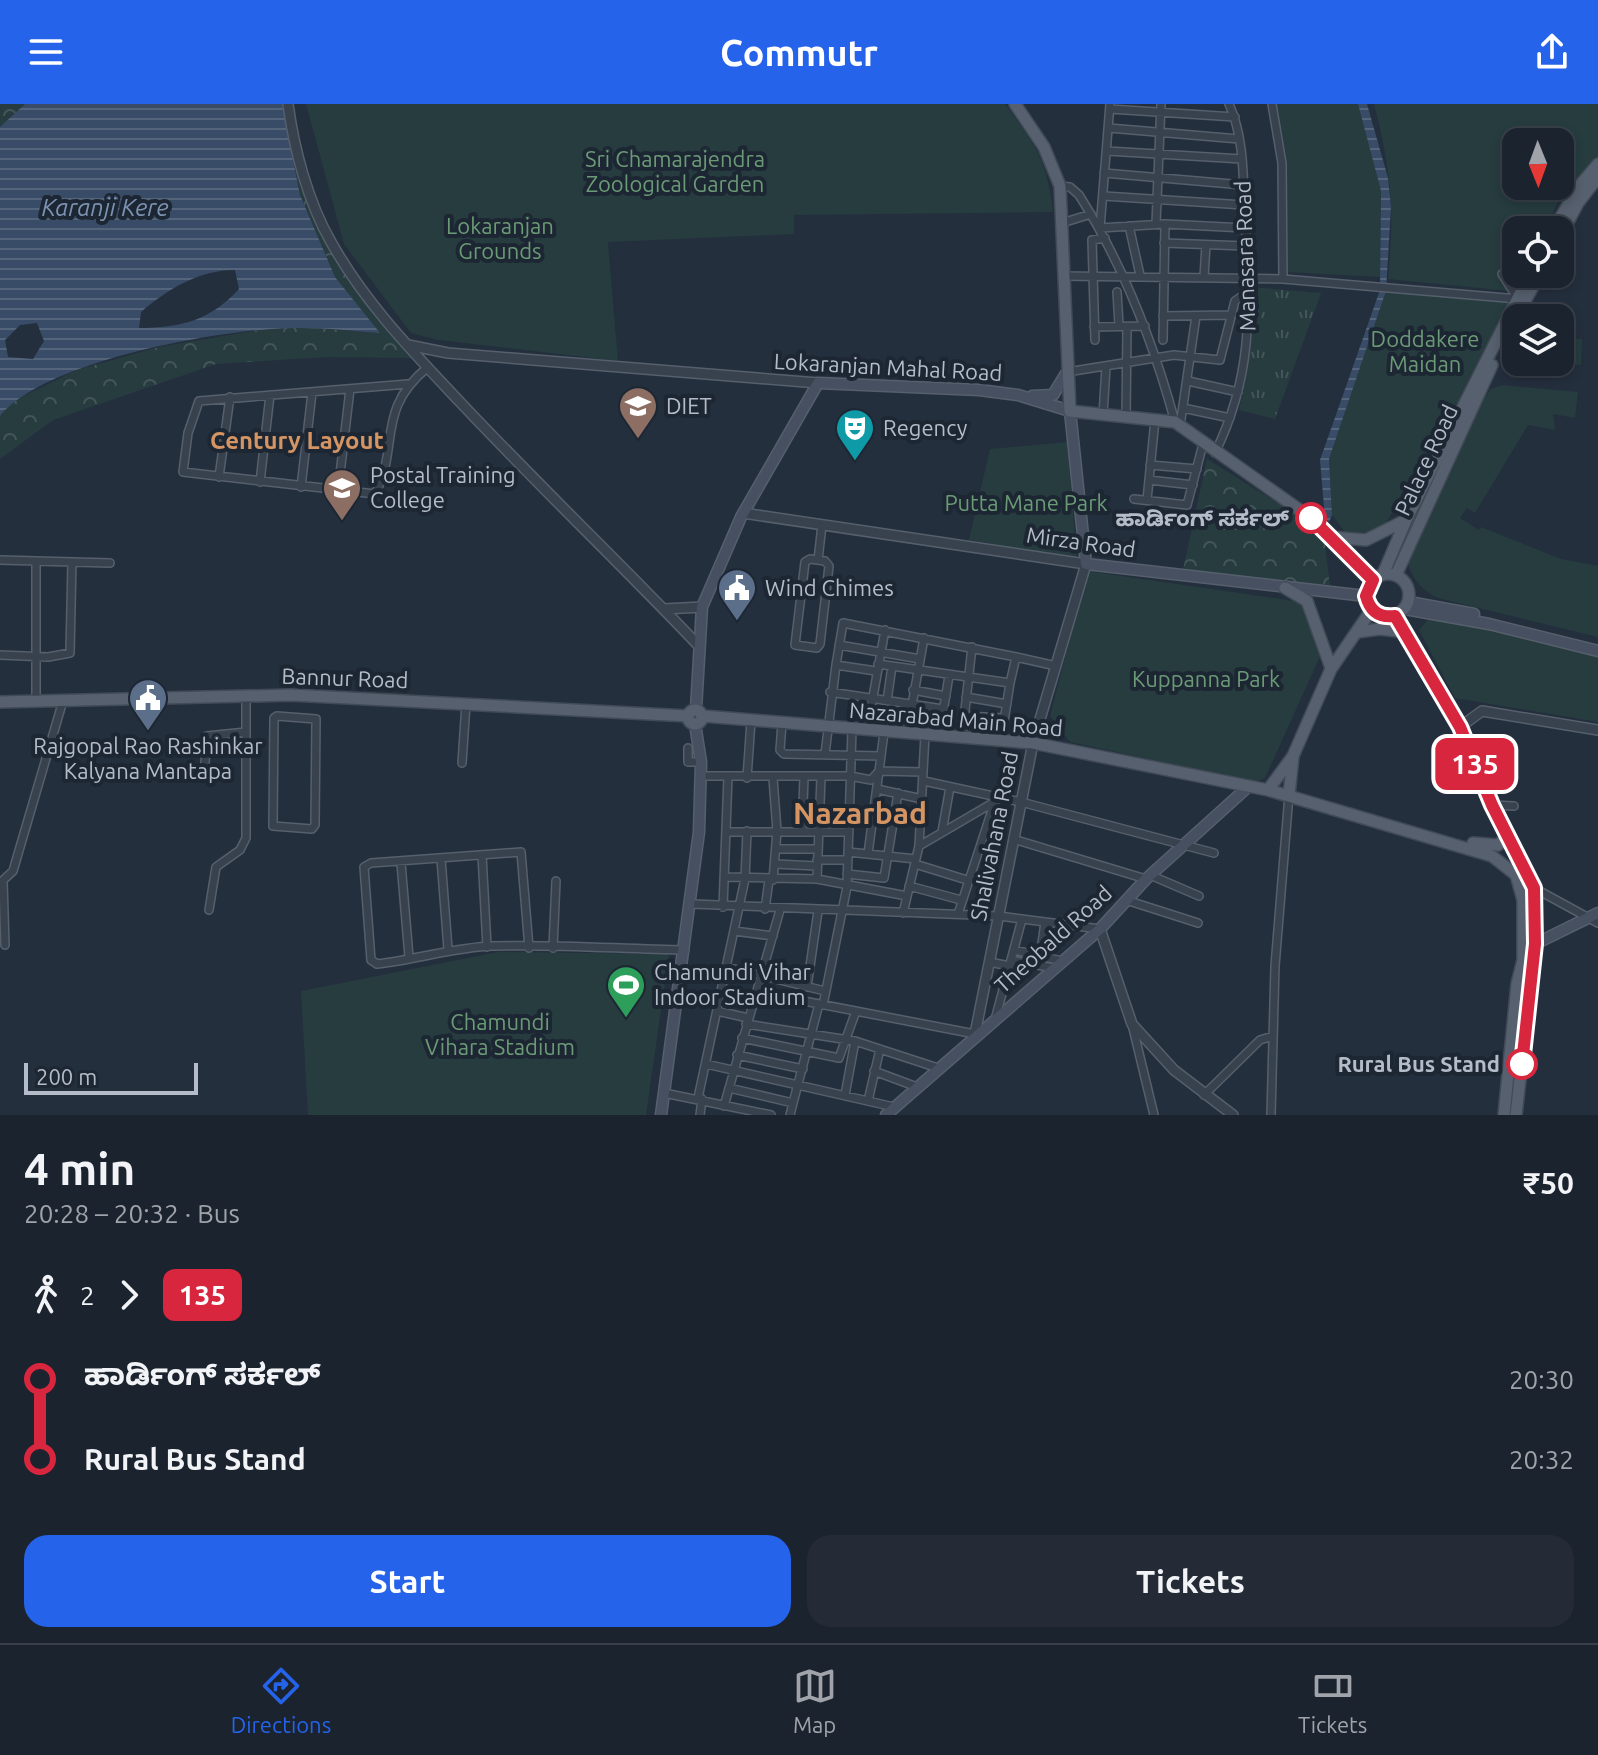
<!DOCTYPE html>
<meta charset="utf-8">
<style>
:root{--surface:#1b232e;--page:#242b36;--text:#f1f3f6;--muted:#a0a4aa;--line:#39404a;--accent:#2563eb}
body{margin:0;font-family:Ubuntu,"Noto Sans Kannada",sans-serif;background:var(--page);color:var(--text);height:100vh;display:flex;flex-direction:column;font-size:30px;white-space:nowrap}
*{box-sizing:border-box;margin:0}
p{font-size:26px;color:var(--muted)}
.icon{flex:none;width:44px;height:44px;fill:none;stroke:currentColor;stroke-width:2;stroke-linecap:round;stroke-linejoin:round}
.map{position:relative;height:1011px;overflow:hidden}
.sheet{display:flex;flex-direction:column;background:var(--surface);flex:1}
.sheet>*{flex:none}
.badge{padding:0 16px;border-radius:12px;font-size:28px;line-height:52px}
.needle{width:52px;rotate:179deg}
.controls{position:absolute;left:1502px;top:24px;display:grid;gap:16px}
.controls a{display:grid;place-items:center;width:72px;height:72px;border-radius:16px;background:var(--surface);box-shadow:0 4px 12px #0003,0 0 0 2px var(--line);font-size:40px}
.scale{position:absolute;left:24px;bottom:20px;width:174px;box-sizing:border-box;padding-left:8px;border:4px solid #b4bcc9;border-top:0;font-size:22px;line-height:28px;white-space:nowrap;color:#b4bcc9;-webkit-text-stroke:6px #1d2633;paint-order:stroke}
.map>.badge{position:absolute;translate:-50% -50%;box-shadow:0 0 0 4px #fff}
.legs{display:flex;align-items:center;gap:12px;height:88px;padding:0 24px;font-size:26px}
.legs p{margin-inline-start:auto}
.overview{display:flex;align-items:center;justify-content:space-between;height:136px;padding:0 24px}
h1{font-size:44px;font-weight:600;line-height:60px}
.button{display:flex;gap:16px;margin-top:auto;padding:16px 24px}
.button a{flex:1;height:92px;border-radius:24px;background:var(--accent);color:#fff;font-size:32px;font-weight:600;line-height:92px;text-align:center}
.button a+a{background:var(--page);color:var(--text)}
ul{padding:0 24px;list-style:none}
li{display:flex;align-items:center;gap:28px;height:80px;font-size:30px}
li i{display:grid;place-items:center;width:12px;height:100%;margin:0 10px;background:currentColor}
li i::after{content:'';width:20px;height:20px;margin:-10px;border:6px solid;border-radius:50%;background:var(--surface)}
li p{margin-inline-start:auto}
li:first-child i{background:linear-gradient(#0000 50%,currentColor 0)}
li:last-child i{background:linear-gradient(currentColor 50%,#0000 0)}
header{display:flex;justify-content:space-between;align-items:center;height:104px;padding:0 24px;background:var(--accent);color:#fff;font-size:36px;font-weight:600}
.tab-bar{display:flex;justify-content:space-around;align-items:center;height:112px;border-top:2px solid var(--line);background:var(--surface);font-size:22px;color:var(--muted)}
.tab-bar a{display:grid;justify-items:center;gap:4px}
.tab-bar .selected{color:var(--accent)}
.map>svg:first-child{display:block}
.grass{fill:url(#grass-tufts)}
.forest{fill:url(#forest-crowns)}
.green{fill:#263c3f;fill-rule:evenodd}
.water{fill:url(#water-rules);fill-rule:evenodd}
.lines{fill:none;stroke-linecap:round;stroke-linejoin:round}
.minor-casing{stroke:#565f6c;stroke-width:10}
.tertiary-casing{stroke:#565f6c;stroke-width:12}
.secondary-casing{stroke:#565f6c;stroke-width:13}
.primary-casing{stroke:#414a57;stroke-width:14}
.minor{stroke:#38414e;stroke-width:7}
.tertiary{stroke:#38414e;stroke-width:9}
.secondary{stroke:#465061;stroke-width:10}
.primary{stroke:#56606e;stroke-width:11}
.line-1-casing{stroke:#fff;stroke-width:18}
.line-1{stroke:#d7263d;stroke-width:12}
.stop-1-dot{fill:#fff;stroke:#d7263d;stroke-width:4}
.labels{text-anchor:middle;stroke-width:8;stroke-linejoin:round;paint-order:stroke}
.park-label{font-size:22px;fill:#6b9a76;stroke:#1d2633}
.street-label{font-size:22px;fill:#b4bcc9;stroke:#1d2633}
.poi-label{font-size:22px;fill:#b4bcc9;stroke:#1d2633;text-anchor:start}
.stop-label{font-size:22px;font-weight:bold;fill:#b4bcc9;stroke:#1d2633;text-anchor:end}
.water-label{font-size:24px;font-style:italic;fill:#7c92b1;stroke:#1d2633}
.neighbourhood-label{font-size:24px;font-weight:bold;fill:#d59563;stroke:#1d2633}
.district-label{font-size:30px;font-weight:bold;fill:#d59563;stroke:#1d2633}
</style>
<header><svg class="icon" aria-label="menu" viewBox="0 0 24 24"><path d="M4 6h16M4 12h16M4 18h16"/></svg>Commutr<svg class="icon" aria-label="share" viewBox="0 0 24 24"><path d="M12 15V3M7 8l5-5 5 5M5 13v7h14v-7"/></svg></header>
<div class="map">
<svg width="1598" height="1011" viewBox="0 0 1598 1011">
<defs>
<pattern id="grass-tufts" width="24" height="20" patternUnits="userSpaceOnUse" patternTransform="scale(2)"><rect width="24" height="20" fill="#263c3f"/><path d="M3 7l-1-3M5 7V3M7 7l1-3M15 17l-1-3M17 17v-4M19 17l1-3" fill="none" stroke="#435659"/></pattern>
<pattern id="forest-crowns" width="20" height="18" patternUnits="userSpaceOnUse" patternTransform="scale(2)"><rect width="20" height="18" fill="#263c3f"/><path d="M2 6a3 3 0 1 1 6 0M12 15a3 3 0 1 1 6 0" fill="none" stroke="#435659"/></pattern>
<pattern id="water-rules" width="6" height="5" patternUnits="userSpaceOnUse" patternTransform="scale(2)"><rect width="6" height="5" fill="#394c67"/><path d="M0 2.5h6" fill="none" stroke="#53647b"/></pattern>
</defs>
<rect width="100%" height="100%" fill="#242f3e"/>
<!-- grass -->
<path class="grass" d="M1251,183l70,6 -46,126 -36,-9c10,-42 16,-79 12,-123z"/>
<!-- forest -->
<path class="forest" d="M0,0h25l-25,23z
M282,0h3c20,118 48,166 128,254l-86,-1 -111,7 -163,56 -53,39v-43l11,-14 66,-32 82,-23 100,-17 42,-3 78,6 -44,-56 -35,-82z
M1207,355l101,63 16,14 6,51 -147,-17z"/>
<!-- green -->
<path class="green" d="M306,0h699c31,43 42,54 48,108l-259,3v19l-186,8 10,119 -179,-21 -28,-7 -67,-89z
M1277,0h81l23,87 -1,86 -95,-5 2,-111z
M1374,0h224v60l-36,27 -16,39h-30v44h11l-7,18 -132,-13c7,-67 3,-110 -14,-175zM1516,38h44v44h-44z
M1386,187l120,10 7,8 -127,214 -6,6 -32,7 -16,-21 -3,-56z
M1560,225l6,1 -5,3v6h21l-1,26 -41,-3h20z
M1503,281l75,7 -3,26 -22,-4 2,16 -27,-5 -53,88 -8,-5 -7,10 19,12 2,-3 80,32 37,7v71l-160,-39c-16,-7 -31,-24 -31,-44 0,-37 58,-122 78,-157l6,-8z
M1067,338l10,116 -108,-18 21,-91z
M1087,467l215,31 21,48 -58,128 -9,4 -186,-40 -20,-26z
M1432,511l166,41v66l-143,-24 -36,-68z
M498,848l171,2 -23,161h-338l-7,-124z"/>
<!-- water -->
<path class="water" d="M25,0h257l18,91 35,82 45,56c-26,-2 -53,-5 -80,-5 -71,-1 -255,32 -300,88v-289zM235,166l4,19c-28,31 -58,39 -100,39l2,-16c27,-23 58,-42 94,-42zM37,219l7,18 -11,18 -25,-2 -3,-17 15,-15z
M1358,0h9l21,74 3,29 -5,84 -57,168 3,56 -3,7 -4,-4 -5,-58 60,-170 1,-99z"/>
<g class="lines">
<defs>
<path id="minor" d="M1110,0l-10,124 65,-4 80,4
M1272,0l10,59 1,116
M1110,5l125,8
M1109,24l130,11
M1107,47l135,8
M1104,69l139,12
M1060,82l10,1 9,8c45,71 74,146 96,227
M1104,92l140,9
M1062,119l29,-9
M1156,120l5,-120
M1129,122l11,49
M1164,139l82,3
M1502,170l16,25
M1063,172l220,3 235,20
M1204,173l2,-32
M1117,188l2,33
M1163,212l68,-1
M1094,223l51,-1
M1095,236l-3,-100 13,-2
M1163,236l2,-116
M1067,268l107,-17 46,5 15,-59 13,-9
M1188,277l50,11
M408,280l-209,17 -11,32 -5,39 192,22c25,-47 0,-84 53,-127
M1183,304l47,10
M1103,311l3,-48
M1126,313l1,-89
M1180,322l16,-110
M1215,349c40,-82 34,-146 30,-234 -2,-38 0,-80 -16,-115
M1150,361l47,4
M219,373l11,-80
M1149,376l44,5
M260,378l10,-87
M301,383l11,-94
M338,387l12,-102
M1134,395l53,6 16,-61
M1147,396l8,-80
M810,455l15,2 4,5 -9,78 -3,4 -22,-3 10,-83z
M0,456l110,3
M818,456l4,-35
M839,541l81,14
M0,551l48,2 22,-4 2,-91
M1016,553l40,9
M876,567l-40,-6 7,-42 173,34 -6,26 -132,-19
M913,586l33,6
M830,588l113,17
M966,593l41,7
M887,597l5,-35
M36,598v-141
M277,612l39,3 -1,106 -3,4 -39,-3 1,-108z
M964,612l40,2
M782,619l-2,27 4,4 97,2 -13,98
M867,626l18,-100
M907,629l17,-95
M939,632l10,-60
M962,633l10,-90
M1001,636l9,-57
M688,644v14h13
M825,650l11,-89
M881,652l3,-24
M205,659l2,-27 39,-4
M462,659l4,-59
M701,672h149l21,4 8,-9 44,1
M747,674l4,-57
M773,674l4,53 -4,49
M924,677l97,21 193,51
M877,685l45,10
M1492,701l22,1
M802,726l2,-52
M726,728h123
M942,728l8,-45
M1013,735l133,40
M919,742l77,-45
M776,745h42
M848,748l68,7
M482,751l5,92
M441,755l7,90
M817,756h31
M401,759l8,94
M775,760l42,2
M915,760l52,16
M847,770l37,4 14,-85
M1150,771l49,21
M724,773l93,2 90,17
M817,775l4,-101
M3,777l2,64
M0,779l13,-12 49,-167
M909,782l52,14
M1534,784l64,35
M1126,796l72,23
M692,800l307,12 101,13
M723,803l5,-130
M765,805l4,-29
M209,806l7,-43 24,-17 6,-12v-143
M903,809l16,-67 6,-111
M958,810l37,-113
M734,827l39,5
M529,844l-8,-96 -150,11 -7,4 7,93 6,4c39,-4 77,-17 116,-18 64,-2 128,3 192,4
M553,844l3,-67
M1014,846l48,11
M1011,856l42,8
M989,858l21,4
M1039,861l6,-43
M726,863l99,24
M807,883l11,-76
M757,888l218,42
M721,889l34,5
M823,901l24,-118 5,-158
M717,907l31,7
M996,912l26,-97
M746,920l109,17 83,27
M1132,920l22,91
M742,934l97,20 17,-47
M737,951l66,14
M706,960l188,43
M874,967l43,16
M729,984l64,15 -3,12
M664,989l107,22
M845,991l10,-54
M1204,991l56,-55 13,-4
M698,994l47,-219 2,-48
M868,997l12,-52
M793,999l26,-99
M724,1002l56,-196
M700,1011l2,-16
M1271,1011l4,-149 14,-171"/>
<path id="tertiary" d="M288,0c6,45 20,98 43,138 34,61 82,110 129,160 78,83 160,161 238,243
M408,241l40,8 370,30
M743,409l343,51 -53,179 -58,291
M664,505l38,-2
M1460,623l22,-16 116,19
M1100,825l32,95 42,46 59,45"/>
<path id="secondary" d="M1032,292l21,-1 14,-23
M1409,498l65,12
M1405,505l84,15 109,27
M696,605l6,-102 39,-90 77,-134 161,7 39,5 52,16 16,153 280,32
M1535,840l63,-31
M661,1011l38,-283 2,-70 -6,-38
M886,1011l214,-186 46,-50 103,-93"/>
<path id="primary" d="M1015,0l29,43 16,39 10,225 105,11 136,96 62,62
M1553,126l27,-45 18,-21
M1560,133l18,-34 20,-26
M1521,204l19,-34
M1331,433l35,3 40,-20
M1367 491a21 21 0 1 1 42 0a21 21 0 1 1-42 0Z
M1383,470l23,-54 124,-246
M1396,471l96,-210
M1285,484l22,13 24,67
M1395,512l65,111 32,78 42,83 1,56 -19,171
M1357,528l23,-3 26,3
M0,598l291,-7 397,21
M688 613a7 7 0 1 1 14 0a7 7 0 1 1-14 0Z
M703,612l330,27 235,47 224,66 24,19 7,25v60l-6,24 -13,131
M1268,686l25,-34 38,-87 41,-60
M1289,691l4,-38
M1473,739l25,2 10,-8"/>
</defs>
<!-- minor casing -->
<use href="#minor" class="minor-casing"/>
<!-- tertiary casing -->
<use href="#tertiary" class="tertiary-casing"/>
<!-- secondary casing -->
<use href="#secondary" class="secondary-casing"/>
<!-- primary casing -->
<use href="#primary" class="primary-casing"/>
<!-- minor -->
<use href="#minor" class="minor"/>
<!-- tertiary -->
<use href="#tertiary" class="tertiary"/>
<!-- secondary -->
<use href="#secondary" class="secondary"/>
<!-- primary -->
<use href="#primary" class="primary"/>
</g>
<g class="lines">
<defs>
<path id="line-1" d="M1311,414l62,62 -7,16c4,15 13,22 29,20l65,111 32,78 42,83 1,56 -13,120"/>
</defs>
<!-- line-1 casing -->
<use href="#line-1" class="line-1-casing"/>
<!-- line-1 -->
<use href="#line-1" class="line-1"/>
</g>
<!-- icons -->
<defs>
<symbol id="university-pin" viewBox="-11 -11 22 30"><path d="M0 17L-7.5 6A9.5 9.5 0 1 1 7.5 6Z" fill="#8d6e63" stroke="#1d2633"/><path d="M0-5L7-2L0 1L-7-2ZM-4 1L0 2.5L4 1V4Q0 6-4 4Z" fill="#fff"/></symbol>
<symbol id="theatre-pin" viewBox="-11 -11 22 30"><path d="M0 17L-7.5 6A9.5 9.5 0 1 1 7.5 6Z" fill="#0f9aa8" stroke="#1d2633"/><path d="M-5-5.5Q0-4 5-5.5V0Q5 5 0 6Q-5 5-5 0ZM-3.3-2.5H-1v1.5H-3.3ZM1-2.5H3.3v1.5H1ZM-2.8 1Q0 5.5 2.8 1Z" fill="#fff"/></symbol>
<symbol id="civic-pin" viewBox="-11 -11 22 30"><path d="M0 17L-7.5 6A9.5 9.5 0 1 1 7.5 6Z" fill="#5c6f8a" stroke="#1d2633"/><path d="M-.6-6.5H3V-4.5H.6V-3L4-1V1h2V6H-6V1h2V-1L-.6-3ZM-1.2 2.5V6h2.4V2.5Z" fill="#fff"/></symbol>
<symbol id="stadium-pin" viewBox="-11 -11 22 30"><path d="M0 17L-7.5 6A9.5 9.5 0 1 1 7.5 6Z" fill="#2e9e5b" stroke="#1d2633"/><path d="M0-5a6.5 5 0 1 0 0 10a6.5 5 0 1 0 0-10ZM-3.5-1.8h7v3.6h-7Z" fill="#fff"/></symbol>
</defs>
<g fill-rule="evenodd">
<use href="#university-pin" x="616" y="280" width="44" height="60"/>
<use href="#theatre-pin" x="833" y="302" width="44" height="60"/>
<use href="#university-pin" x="320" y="362" width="44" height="60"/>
<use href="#civic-pin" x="715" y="462" width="44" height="60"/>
<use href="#civic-pin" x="126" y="572" width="44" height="60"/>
<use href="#stadium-pin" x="604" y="859" width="44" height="60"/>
</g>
<!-- markers -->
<g class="stop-1-dot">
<circle cx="1311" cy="414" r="14"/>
<circle cx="1522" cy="960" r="14"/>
</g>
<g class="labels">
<!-- park labels -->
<g class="park-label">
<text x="675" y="63">Sri Chamarajendra<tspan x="675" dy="25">Zoological Garden</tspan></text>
<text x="500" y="130">Lokaranjan<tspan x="500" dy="25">Grounds</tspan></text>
<text x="1425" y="243">Doddakere<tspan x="1425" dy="25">Maidan</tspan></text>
<text x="1026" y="407">Putta Mane Park</text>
<text x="1206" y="583">Kuppanna Park</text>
<text x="500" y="926">Chamundi<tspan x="500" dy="25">Vihara Stadium</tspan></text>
</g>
<!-- street labels -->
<g class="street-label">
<text transform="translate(1245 152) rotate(-92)" y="8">Manasara Road</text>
<text transform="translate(888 263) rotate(3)" y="8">Lokaranjan Mahal Road</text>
<text transform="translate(1426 356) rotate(-65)" y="8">Palace Road</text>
<text transform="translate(1081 438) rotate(8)" y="8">Mirza Road</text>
<text transform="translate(345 574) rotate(2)" y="8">Bannur Road</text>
<text transform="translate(956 615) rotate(5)" y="8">Nazarabad Main Road</text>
<text transform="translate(994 732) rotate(-79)" y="8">Shalivahana Road</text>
<text transform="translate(1053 835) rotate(-42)" y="8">Theobald Road</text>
</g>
<!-- poi labels -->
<g class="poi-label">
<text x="666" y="310">DIET</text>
<text x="883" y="332">Regency</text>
<text x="370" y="379">Postal Training<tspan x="370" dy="25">College</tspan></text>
<text x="765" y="492">Wind Chimes</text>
<text x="148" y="650" text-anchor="middle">Rajgopal Rao Rashinkar<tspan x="148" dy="25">Kalyana Mantapa</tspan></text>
<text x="654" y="876">Chamundi Vihar<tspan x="654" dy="25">Indoor Stadium</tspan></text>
</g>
<!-- stop labels -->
<g class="stop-label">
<text x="1289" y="422">ಹಾರ್ಡಿಂಗ್ ಸರ್ಕಲ್</text>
<text x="1500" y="968">Rural Bus Stand</text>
</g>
<!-- water labels -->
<g class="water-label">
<text x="105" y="112">Karanji Kere</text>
</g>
<!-- neighbourhood labels -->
<g class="neighbourhood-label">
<text x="297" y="345">Century Layout</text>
</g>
<!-- district labels -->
<g class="district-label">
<text x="860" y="720">Nazarbad</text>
</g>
</g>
</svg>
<div class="controls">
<a><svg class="needle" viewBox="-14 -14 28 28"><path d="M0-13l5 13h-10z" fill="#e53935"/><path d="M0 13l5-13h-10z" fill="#a0a4aa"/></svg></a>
<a><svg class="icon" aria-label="locate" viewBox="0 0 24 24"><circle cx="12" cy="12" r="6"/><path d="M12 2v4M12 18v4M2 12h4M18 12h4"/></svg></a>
<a><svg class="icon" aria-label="layers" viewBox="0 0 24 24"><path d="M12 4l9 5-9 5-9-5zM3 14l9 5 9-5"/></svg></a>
</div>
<div class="scale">200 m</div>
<b class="badge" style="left:1475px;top:660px;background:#d7263d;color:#fff">135</b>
</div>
<section class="sheet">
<div class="overview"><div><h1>4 min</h1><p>20:28 – 20:32 · Bus</p></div><b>₹50</b></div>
<div class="legs"><svg class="icon" aria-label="walk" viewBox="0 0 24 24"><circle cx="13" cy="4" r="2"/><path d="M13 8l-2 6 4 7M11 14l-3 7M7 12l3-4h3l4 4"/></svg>2<svg class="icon" aria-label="forward" viewBox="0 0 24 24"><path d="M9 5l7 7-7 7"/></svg><b class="badge" style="background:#d7263d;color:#fff">135</b></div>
<ul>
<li><i style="color:#d7263d"></i><b>ಹಾರ್ಡಿಂಗ್ ಸರ್ಕಲ್</b><p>20:30</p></li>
<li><i style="color:#d7263d"></i><b>Rural Bus Stand</b><p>20:32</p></li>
</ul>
<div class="button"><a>Start</a><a>Tickets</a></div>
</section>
<nav class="tab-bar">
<a class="selected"><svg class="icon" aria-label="directions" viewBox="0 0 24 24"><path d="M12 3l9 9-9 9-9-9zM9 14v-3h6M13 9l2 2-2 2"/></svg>Directions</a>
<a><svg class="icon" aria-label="map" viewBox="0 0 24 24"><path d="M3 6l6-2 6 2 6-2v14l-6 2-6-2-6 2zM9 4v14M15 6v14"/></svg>Map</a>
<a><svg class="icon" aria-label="tickets" viewBox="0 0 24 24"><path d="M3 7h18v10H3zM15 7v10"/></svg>Tickets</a>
</nav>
